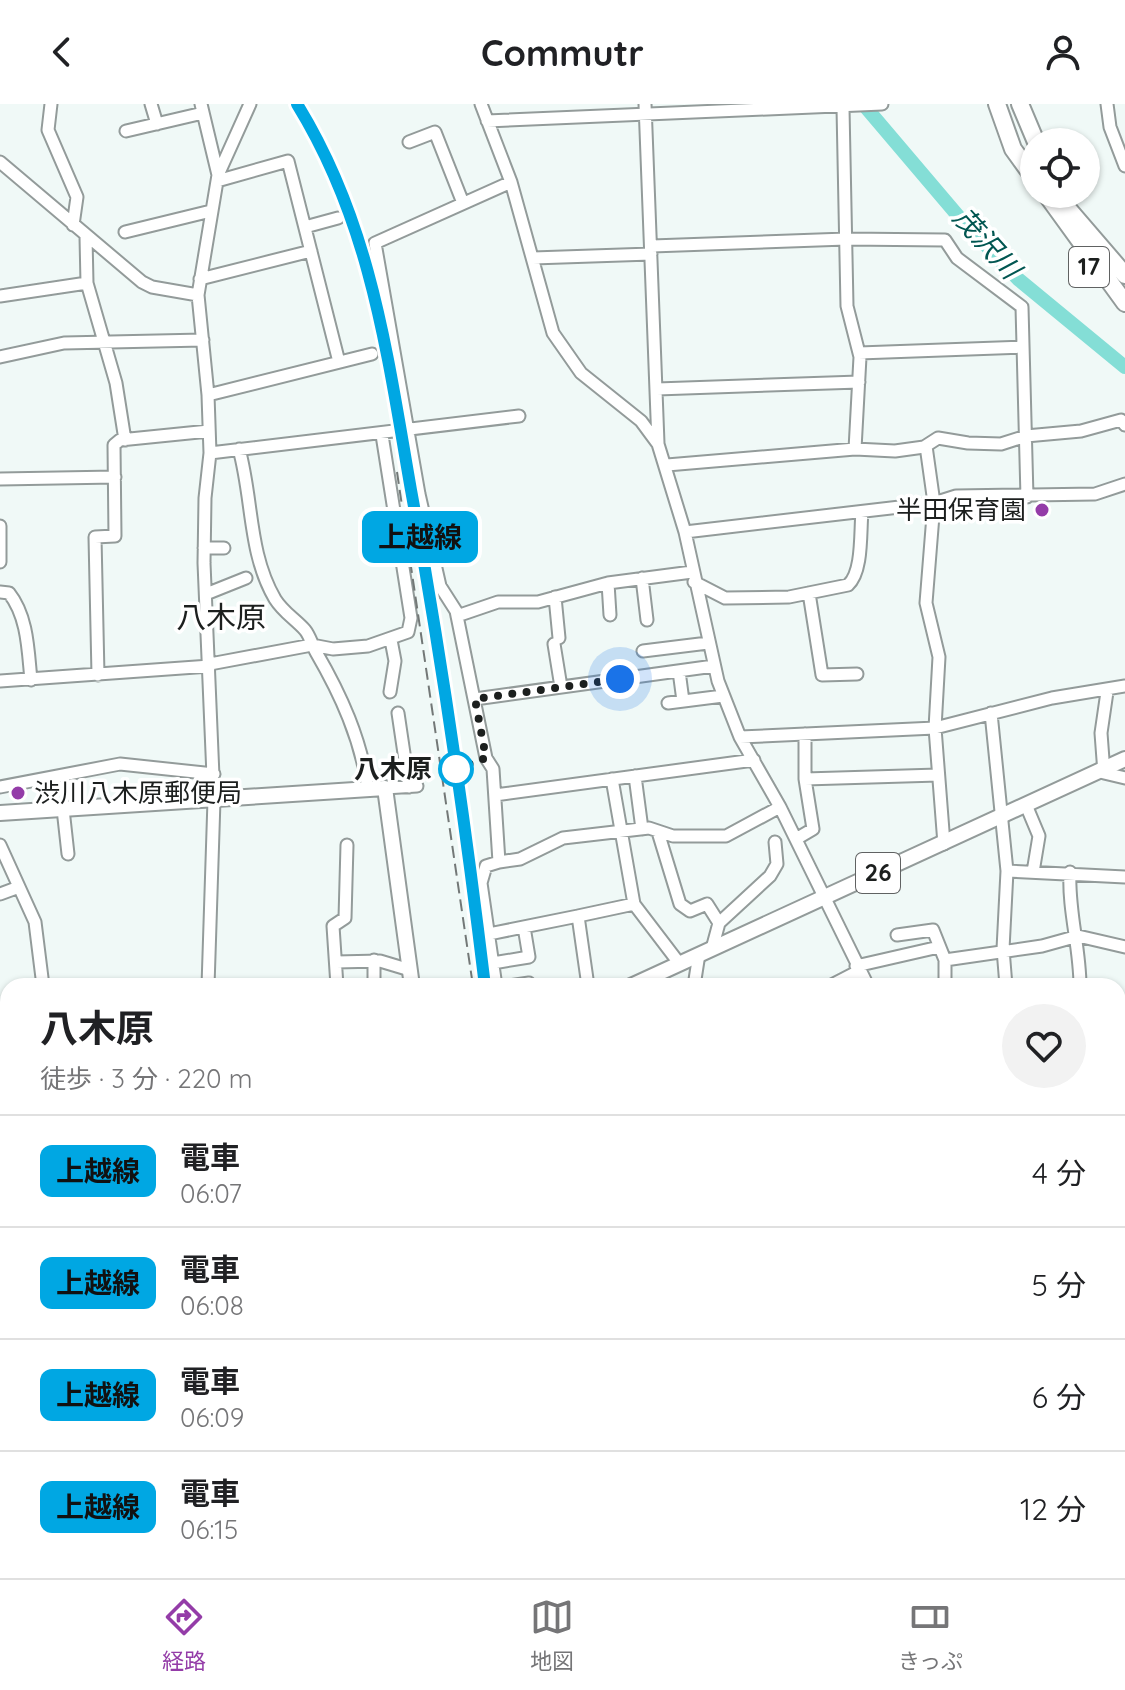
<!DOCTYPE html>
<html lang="ja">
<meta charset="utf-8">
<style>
:root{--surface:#fff;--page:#f2f2f2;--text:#202124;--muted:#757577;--line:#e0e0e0;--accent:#943ca8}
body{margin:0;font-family:Quicksand,"Noto Sans JP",sans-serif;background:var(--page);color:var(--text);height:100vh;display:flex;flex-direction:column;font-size:30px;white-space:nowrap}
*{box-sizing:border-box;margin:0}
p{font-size:26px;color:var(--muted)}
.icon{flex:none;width:44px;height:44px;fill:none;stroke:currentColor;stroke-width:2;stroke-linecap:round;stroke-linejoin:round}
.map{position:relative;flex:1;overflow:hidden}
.drawer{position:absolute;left:0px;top:874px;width:1126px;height:600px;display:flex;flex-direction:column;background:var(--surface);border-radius:24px 24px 0 0;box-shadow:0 2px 6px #0004}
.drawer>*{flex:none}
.badge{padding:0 16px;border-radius:12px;font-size:28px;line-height:52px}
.fabs{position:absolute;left:1020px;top:24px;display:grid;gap:16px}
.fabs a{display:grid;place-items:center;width:80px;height:80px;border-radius:50%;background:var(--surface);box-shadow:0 2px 6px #0004;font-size:40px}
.you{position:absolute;width:40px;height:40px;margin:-20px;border:6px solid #fff;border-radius:50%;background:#1a73e8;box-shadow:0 0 0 12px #1a73e833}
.map>.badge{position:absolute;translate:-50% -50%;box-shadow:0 0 0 4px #fff}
.round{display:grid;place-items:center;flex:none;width:84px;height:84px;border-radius:42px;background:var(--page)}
.summary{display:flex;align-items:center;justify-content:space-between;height:136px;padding:0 40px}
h1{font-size:38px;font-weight:700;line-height:60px}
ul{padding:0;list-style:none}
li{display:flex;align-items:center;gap:24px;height:112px;padding:0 40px;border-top:2px solid var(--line)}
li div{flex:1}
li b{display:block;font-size:30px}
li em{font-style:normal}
li .badge{min-width:88px;font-weight:700;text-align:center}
header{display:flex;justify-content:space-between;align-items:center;height:104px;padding:0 40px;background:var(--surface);font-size:36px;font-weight:700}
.tab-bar{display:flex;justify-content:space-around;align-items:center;height:112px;border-top:2px solid var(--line);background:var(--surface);font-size:22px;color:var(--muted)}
.tab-bar a{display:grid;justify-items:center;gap:4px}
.tab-bar .selected{color:var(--accent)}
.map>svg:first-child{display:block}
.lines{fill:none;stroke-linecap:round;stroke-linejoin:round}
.stream{stroke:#65a59f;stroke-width:2}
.river{stroke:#84ded6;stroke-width:14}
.minor-casing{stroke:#939b9a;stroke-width:15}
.major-casing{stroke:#939b9a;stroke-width:18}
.highway-casing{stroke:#939b9a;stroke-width:20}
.minor{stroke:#fff;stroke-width:11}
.major{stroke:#fff;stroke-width:14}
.highway{stroke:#fff;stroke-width:16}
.rail{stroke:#737877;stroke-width:2;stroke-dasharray:12 6;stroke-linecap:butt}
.line-casing{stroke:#fff;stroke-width:18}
.line{stroke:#00a7e3;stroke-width:12}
.walk{stroke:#1c1f1e;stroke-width:8;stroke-dasharray:0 14.4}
.poi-dot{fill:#943ca8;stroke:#fff;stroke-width:3}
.stop-dot{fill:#fff;stroke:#00a7e3;stroke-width:4}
.labels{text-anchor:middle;stroke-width:7;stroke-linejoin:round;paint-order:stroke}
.shield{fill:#fff;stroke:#606262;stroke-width:2}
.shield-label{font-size:24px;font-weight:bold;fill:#1c1f1e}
.poi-label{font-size:26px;fill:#1c1f1e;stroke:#fff;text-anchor:end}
.stop-label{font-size:26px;font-weight:bold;fill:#1c1f1e;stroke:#fff;text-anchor:end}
.water-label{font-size:28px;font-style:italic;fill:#015651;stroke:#fff}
.quarter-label{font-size:30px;fill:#1c1f1e;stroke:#fff}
</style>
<header><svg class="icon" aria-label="back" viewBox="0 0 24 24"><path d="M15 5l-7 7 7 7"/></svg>Commutr<svg class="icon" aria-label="person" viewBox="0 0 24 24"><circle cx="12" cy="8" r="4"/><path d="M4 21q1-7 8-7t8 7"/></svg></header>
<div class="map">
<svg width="1125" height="1474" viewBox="0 0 1125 1474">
<rect width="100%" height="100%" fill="#f0f9f7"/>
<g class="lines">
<!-- stream -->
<path class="stream" d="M0,994h8
M1118,1104l7,-2"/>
<!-- river -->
<path class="river" d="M863,0l96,113 59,62 107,88"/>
<defs>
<path id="minor" d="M51,0l-3,26 29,67 -4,28
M151,0l6,20
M201,0l17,71
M481,0l30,78 42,151 28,40 60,48 17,23 27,88 33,149 22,56 40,70 88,179
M645,0l13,339
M1107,0l3,23 15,39
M843,4l4,198 13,51 -5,92
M487,17l395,-17
M126,27l77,-18
M409,38l26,-10 28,71
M0,58l142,120 10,5 46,8
M217,77l71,-20 51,201
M305,123l33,-9
M125,128l86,-21
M86,133l1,46 29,100 9,57
M652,142l194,-7 99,1 12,18 65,49 5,190
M533,154l118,-4
M200,175l111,-28
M0,192l87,-13
M859,249l164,-6
M0,253l64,-14 139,-3
M657,285l202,-7
M208,291l164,-41
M926,342l8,57 -8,100 13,54 -4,71 9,116
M239,345c14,50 9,104 36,150 8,13 20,20 30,31 5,6 7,15 11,22 25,43 45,87 52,137
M210,349l309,-37
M667,361l188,-16 40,2 29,-4 14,-9 30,5 33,1 25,-8 55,-5 40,-11 4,5
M0,375l115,-2
M0,422v36
M685,428l249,-29 22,-7 139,-2 30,-10
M204,444h20
M642,474l5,42
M694,478l31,16 64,-1 59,-12c15,-13 12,-53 14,-73
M608,479l2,32
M0,488l9,1c19,24 19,58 22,87
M809,489l13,82 35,-1
M206,490l40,-16
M555,493l4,41
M457,512l41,-14h40l70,-19 84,-11
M554,540l7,43
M643,547l65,-8
M210,560l102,-19 21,4 35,-3 40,-14 3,-14 -29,-183
M679,567l4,30
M98,571l-3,-138 20,-1 -1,-91 6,-5 89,-9
M0,577l210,-15
M390,588l5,-31 -4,-21
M1107,588l-6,41 3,40 21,5
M475,595l239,-33
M668,599l55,-7
M398,609l11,74
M991,609l16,158 118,6
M740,633l195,-9 117,-30 73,-12
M635,672l7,53
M612,675l22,125 45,59
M805,675l133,-4
M0,683l120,-23 94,10
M385,684l32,-2
M495,691l259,-35
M1026,701l13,31 -6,36
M63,705l5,45
M658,728l22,72 10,7 17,-7 12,19 -7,26
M796,735l17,-10 -8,-50v-45
M0,741l35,77 8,64
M499,758l21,-3 43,-21 86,-10 24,8h53l54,-29
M1070,768c-2,39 10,75 10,114
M0,790l19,-7
M578,812l56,-12
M719,819l51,-47 7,-12 -2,-22
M489,830l89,-18 10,70
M897,831l36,-5 12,30v26
M374,856v26
M945,856l97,-14 36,-10 47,11
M336,858l44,-1 30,9
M493,859l36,-6 -5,-30
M856,862l83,-19
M208,882l6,-186 -10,-237 1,-65 5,-45 -2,-58 -10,-100 20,-120 32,-71
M337,882l-4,-60 12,-8 2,-73
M496,882l-15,-103 5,-17 13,-4 -6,-93 -7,-11 -30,-147 -16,-25 -21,-92 -44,-251 136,-61
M509,882l20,-3
M694,882l5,-32
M830,882l29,-15
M1006,882l-3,-37 4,-78
M0,907l8,-1
M0,961l8,-4
M1118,976h7
M0,1010l8,-1
M0,1065l8,-9
M1118,1085l7,-2
M1118,1112l7,-1
M1118,1204l7,-1
M1118,1322l7,13
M1118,1401l7,-1
M0,1462l8,-5
M234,1466v8
M552,1466l1,8
M702,1466l2,8
M909,1466l1,8
M960,1466l1,8
M1113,1466l2,8
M294,1474l53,-8
M535,1474l5,-8"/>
<path id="major" d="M0,709l385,-25 27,198
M631,882l494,-227"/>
<path id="highway" d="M997,0l16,45 21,29
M1020,0l16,38
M1046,90l79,109
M1063,99l62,72"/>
</defs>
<!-- minor casing -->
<use href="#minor" class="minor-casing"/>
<!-- major casing -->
<use href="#major" class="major-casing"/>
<!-- highway casing -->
<use href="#highway" class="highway-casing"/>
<!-- minor -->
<use href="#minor" class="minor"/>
<!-- major -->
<use href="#major" class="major"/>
<!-- highway -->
<use href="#highway" class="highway"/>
<!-- rail -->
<path class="rail" d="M297,0c75,125 91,251 116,391 29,163 52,327 72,491
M397,368l76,514
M562,1466l1,8"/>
</g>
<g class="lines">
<defs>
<path id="line" d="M297,0c74,120 90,249 114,386 30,164 54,330 74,496"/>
</defs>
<!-- line casing -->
<use href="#line" class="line-casing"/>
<!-- line -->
<use href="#line" class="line"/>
<!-- walk -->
<path class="walk" d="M456,665l30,-11 -11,-59 145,-20"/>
</g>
<!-- markers -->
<g class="poi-dot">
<circle cx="1042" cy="406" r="8"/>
<circle cx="18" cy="689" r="8"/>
</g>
<circle class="stop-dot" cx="456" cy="665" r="16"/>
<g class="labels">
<!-- shield labels -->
<g class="shield">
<rect x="1069" y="143" width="40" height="40" rx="6"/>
<rect x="856" y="749" width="44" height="40" rx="6"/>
</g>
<g class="shield-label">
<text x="1089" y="171">17</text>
<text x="878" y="777">26</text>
</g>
<!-- poi labels -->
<g class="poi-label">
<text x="1026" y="415">半田保育園</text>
<text x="34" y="698" text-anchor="start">渋川八木原郵便局</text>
</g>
<!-- stop labels -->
<g class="stop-label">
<text x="432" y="674">八木原</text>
</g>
<!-- water labels -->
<g class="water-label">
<text transform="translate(987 139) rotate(48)" y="10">茂沢川</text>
</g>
<!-- quarter labels -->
<g class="quarter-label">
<text x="221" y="524">八木原</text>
</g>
</g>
</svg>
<div class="fabs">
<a><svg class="icon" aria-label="locate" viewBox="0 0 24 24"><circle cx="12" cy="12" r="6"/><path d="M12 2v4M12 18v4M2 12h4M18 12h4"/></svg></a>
</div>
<div class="you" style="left:620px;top:575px"></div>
<b class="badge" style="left:420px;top:433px;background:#00a7e3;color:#111">上越線</b>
<section class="drawer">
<div class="summary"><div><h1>八木原</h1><p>徒歩 · 3 分 · 220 m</p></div><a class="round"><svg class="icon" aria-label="heart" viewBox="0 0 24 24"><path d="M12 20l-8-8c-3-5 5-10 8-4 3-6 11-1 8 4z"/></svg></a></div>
<ul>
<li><span class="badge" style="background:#00a7e3;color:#111">上越線</span><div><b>電車</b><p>06:07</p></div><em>4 分</em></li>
<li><span class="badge" style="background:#00a7e3;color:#111">上越線</span><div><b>電車</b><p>06:08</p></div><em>5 分</em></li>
<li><span class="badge" style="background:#00a7e3;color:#111">上越線</span><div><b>電車</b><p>06:09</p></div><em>6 分</em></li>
<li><span class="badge" style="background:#00a7e3;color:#111">上越線</span><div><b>電車</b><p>06:15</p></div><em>12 分</em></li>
</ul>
</section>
</div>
<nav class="tab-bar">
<a class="selected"><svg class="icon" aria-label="directions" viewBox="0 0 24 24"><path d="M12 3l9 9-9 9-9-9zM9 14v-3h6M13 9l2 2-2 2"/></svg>経路</a>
<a><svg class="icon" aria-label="map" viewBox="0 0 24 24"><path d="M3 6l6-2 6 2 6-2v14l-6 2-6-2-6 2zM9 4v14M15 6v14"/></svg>地図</a>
<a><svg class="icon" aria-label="tickets" viewBox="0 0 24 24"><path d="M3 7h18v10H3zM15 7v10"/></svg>きっぷ</a>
</nav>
